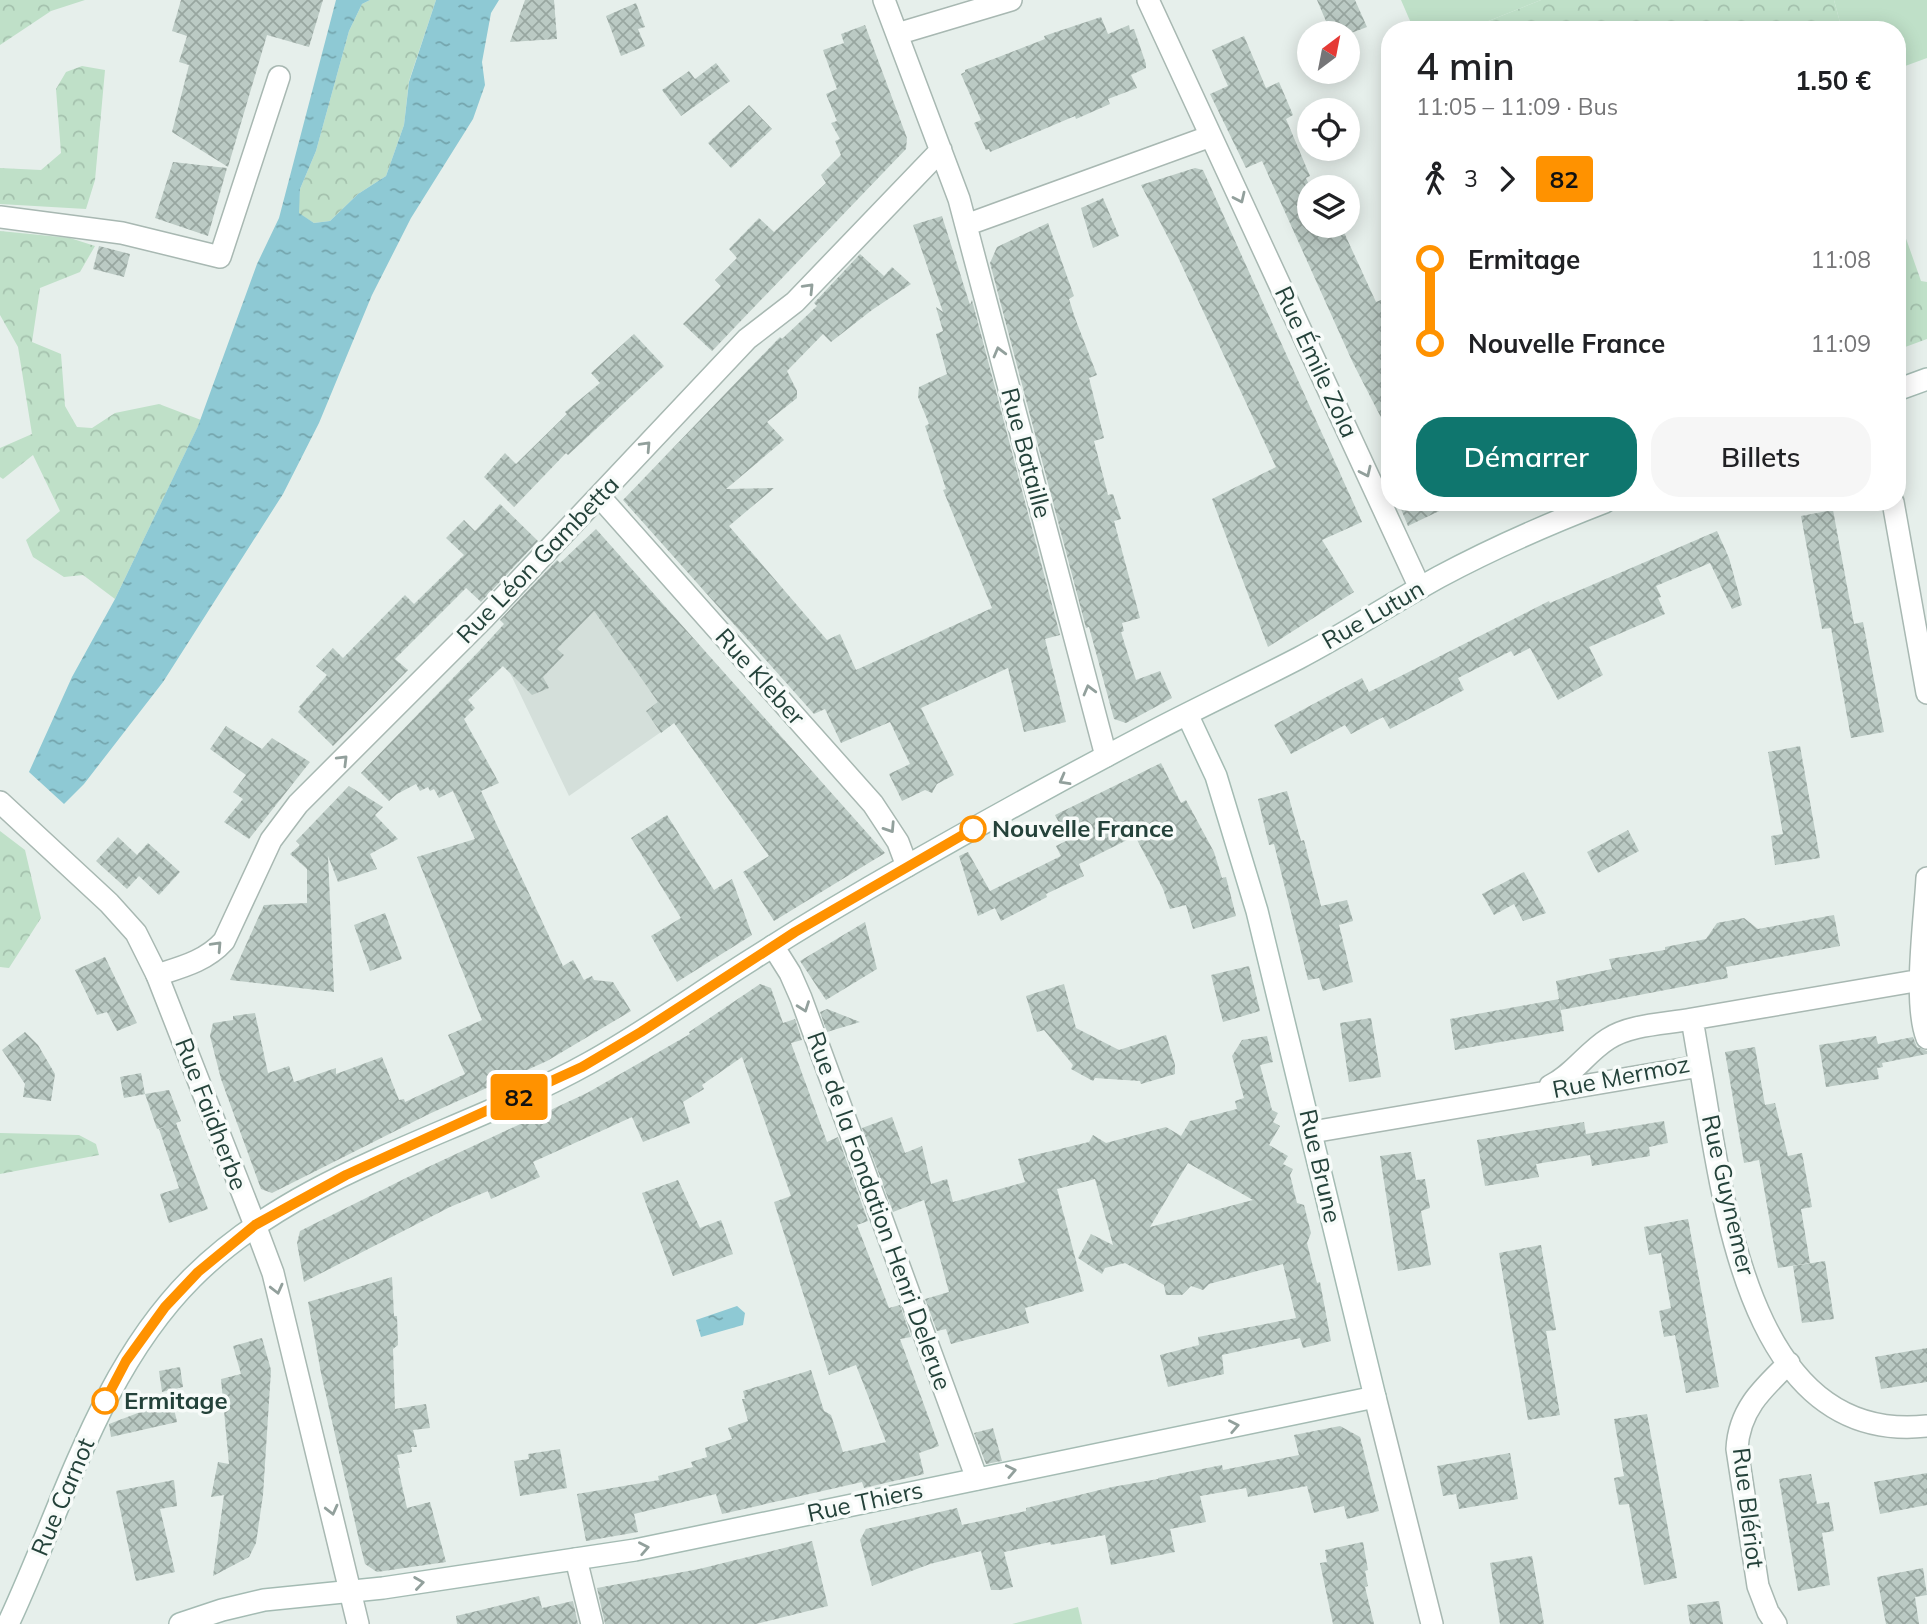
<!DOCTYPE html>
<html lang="fr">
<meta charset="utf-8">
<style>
:root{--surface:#fff;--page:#f6f6f6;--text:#202124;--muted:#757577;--accent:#0f766e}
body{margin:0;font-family:Mulish,sans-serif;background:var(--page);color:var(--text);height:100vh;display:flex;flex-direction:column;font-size:26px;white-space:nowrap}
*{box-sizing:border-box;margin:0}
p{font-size:23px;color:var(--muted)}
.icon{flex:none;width:38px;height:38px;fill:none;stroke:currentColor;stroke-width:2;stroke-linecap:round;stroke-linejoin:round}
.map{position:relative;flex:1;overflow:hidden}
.drawer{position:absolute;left:1381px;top:21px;width:525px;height:490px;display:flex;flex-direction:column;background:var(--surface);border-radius:28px;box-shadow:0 4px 18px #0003}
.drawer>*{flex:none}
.badge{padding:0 14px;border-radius:5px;font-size:24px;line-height:46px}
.needle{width:46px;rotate:32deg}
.controls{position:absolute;left:1297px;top:21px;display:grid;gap:14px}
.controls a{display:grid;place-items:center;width:63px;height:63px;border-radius:50%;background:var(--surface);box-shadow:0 4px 18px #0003;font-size:35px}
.map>.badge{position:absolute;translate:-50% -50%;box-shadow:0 0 0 4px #fff}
.legs{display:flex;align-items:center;gap:10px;height:77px;padding:0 35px;font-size:23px}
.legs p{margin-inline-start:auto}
.head{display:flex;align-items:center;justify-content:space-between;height:119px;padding:0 35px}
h1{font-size:38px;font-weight:600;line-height:52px}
.action{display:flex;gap:14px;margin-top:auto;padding:14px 35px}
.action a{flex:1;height:80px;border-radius:28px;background:var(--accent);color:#fff;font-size:28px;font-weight:600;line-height:80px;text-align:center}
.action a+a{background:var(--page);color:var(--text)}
ul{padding:0 35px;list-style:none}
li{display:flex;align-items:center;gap:24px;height:84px;font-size:26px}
li i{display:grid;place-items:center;width:10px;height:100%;margin:0 9px;background:currentColor}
li i::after{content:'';width:18px;height:18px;margin:-9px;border:5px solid;border-radius:50%;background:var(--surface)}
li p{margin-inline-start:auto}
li:first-child i{background:linear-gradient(#0000 50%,currentColor 0)}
li:last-child i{background:linear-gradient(currentColor 50%,#0000 0)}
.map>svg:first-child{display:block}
.built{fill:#d4dfda}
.green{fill:#bfe0c8}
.forest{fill:url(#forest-crowns)}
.water{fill:url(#water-ripples)}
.building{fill:url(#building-cross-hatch);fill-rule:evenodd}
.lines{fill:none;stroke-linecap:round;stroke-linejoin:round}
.minor-casing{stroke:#a8b8b2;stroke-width:24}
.tertiary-casing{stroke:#a8b8b2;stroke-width:24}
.secondary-casing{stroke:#a4bbb3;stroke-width:24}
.minor{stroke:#fff;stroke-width:21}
.tertiary{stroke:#fff;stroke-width:21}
.secondary{stroke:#fff;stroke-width:21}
.oneway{stroke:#92a09c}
.line-1-casing{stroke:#fff;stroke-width:16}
.line-1{stroke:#ff9200;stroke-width:10}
.stop-1-dot{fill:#fff;stroke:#ff9200;stroke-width:3.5}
.labels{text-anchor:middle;stroke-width:7;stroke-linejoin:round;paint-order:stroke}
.street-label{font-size:24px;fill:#24423a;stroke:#f7fbf9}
.stop-label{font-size:24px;font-weight:bold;fill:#24423a;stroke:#f7fbf9;text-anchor:start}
</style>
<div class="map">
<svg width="1927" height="1624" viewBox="0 0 1927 1624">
<defs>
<pattern id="forest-crowns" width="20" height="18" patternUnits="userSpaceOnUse" patternTransform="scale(1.75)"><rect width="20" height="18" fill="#bfe0c8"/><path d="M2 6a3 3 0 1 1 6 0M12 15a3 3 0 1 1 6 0" fill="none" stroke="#a4c1ad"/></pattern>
<pattern id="water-ripples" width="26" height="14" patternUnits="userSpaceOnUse" patternTransform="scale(1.75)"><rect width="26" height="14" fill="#8ec9d4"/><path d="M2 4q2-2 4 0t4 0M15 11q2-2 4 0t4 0" fill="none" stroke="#74a5ad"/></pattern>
<pattern id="building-cross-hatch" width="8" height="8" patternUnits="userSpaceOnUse" patternTransform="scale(1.75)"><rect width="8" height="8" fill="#bbcac4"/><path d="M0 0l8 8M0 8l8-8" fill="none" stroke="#98a6a0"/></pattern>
</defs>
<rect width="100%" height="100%" fill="#e6efeb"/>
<!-- built -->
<path class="built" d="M561,565l113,158 -105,73 -59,-123 -27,-26z"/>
<!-- green -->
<path class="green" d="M1401,0h140l-75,30h-52z
M1834,0h93v58l-30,11v-39h-55z
M1078,1607l4,17h-70z"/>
<!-- forest -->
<path class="forest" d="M0,0h85l-34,11 -51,34z
M370,0h66l-27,81 -5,44 -18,51 -28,18 -28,27 -16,2 -16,-10 2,-24 16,-38 33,-120 13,-27z
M1541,0h293l8,30h-376z
M82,66l23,4 -10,110 -9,29 -86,-5v-36l41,2 20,-17 -5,-64 10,-17z
M1897,213l24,68 6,1v57l-30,11z
M0,231l70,7 25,8 -15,26 -40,16 -8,54 29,12 4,52 12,21 15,1 23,-15 44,-9 42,16 -86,179 -32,-24 -19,2 -31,-20 -7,-17 34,-29 -27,-56 -30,24 -3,-2v-29l32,-14 -14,-87 -18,-32z
M0,831l25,19 16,68 -32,50 -9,-1z
M0,1133l79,2 17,9 3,11 -99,19z"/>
<!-- water -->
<path class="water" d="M336,0h34l-8,4 -13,27 -33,120 -16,38 -1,24 15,10 16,-2 28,-27 28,-18 18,-51 5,-43 27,-82h63l-8,13 -9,49 3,23 -12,34 -62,99 -39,77 -53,128 -36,71 -120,188 -79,102 -20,20 -35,-32 43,-95 43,-78 83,-173 59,-162 22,-46z
M737,1306l8,7 -2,12 -42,12 -5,-17z"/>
<!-- building -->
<path class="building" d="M181,0h142l-14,47 -42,-12 -39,132 -56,-35 17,-67 -10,-3 8,-26 -15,-5z
M525,0h29l3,39 -47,3z
M1317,0h38l12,27 -16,6h-20z
M636,3l9,24 -7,2 7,17 -24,10 -15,-40z
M1101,17l7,17 21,-9 1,5 4,-1 12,35v4l-15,7 6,13 -29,11 2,5 -34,15 -1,-3 -85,36 -1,-3 -3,1 -12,-27 7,-3 -20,-46 4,-2v-2l80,-31 -1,-3z
M865,25l42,113 -1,11 -194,202 -29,-27 38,-38 -6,-6 22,-22 -8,-9 30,-31 15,14 52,-49 -5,-8 20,-20 -6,-14 5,-2 -9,-16 6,-2 -11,-27 11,-5 -14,-39 21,-7 -3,-9z
M1244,36l22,52 13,-6 14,33 -7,4 24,57 -4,2 4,9 -1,39h32l35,76 5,-2 9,19v116l-37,-72 -91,-202 -16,7 -36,-74 18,-8 -16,-36z
M716,63l14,18 -49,35 -19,-26 27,-19 6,8z
M749,105l23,24 -41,39 -23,-25z
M173,162l54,6 -19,68 -53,-18z
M1195,168l8,2 159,352 -40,18 32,52 -86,55 -56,-148 64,-32 -100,-214 -35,-68z
M1103,198l16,38 -26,12 -12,-40z
M942,216l28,89 2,-5 88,335 -15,4 21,83 -42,10 -16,-64 -87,40 33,67 -17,9 -5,9 -7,-3 -23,11 -13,-27 21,-10 -20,-42 -49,21 -16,-34 -11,5 -191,-214 157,-163 2,2 35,-33 -3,-3 46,-49 24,22 8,-9 19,17 -39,26 -41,32 -8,-8 -36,37 10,20v7l-30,24 17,18 -58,49 48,-1 -45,38 98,114 13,-6 16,36 136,-62 -49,-118 3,-1 -21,-63 4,-2 -11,-27 1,-10 28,-13 -11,-40 7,-3 -7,-24 7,5 -30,-87z
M1048,223l26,73 -5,3 6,19 22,57 -8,3 15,60 -10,3 14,54 5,-1 8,25 -7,2 26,97 -18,5 2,8 -3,1 15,48 24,-9 12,27 -46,25 -12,-4 -25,-92 -3,1 -96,-365 7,-16z
M99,246l31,8 -6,23 -31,-8z
M634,334l30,32 -96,89 -2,-2 -52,54 -30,-30 21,-24 11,11 51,-50 -2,-2 35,-29 -9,-10z
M1398,502h60l-50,24z
M500,504l38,37 -57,61 -15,-14 -71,71 13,11 -75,76 -35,-34 3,-4 -2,-1 28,-32 -11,-9 17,-18 10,10 62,-63 9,9 50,-49 -18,-17 18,-18 11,11z
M1833,510l21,114 9,-2 21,110 -33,6 -20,-110 -9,1 -21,-113z
M596,529l289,324 -111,68 -31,-49 26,-16 -95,-133 -13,10 -15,-22 12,-9 -64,-91 -37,38 7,6 -21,22 6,11 -17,7 -29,-29 -35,34 7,8 -11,11 35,64 -18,8 82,175 10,-6 11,20 8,-4 2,4 19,2 18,29 -84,50 -118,53 -157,79 -11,-4 -40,-110 -11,-43 3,-13 20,-3v-4l22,-3 13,60 21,-7 5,16 42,-14v6l46,-17 17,43 5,-1 1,3 60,-28 -17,-39 34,-15 -65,-163 58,-18 -22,-48 -14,7 -5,-9 -4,2 -2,-4 -8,4 -4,-7 -19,10 -8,7 -28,-28 122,-126 21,-23 -4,-4 57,-60 3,3z
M1717,531l12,27 13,47 -10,4 -22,-46 -54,23 5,11 -3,1 7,16 -76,33 14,28 -45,25 -28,-52 -16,8 -3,-5 -53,27 6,12 -74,39 -7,-12 -32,17 -6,-9 -54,29 -17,-29 88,-47 7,14 180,-91 1,2z
M226,726l36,23 10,-11 38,24 -61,77 -25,-17 19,-23 -10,-7 13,-17 -36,-26z
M1800,746l20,112 -45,7 -4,-29 12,-2 -15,-82z
M1161,763l20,40 5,-3 28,52 8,26 4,-1 10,39 -43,13 -7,-24 -16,4 -7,-20 -28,-53 -56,28 5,12 -38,18 1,3 -46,24 -6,-13 -17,8 -19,-60 9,-4 22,39 71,-35 -5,-10 12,-6 -13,-25z
M349,786l34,21 -8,8 23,24 -28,15 7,15 -39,13 -10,-26 6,136 -104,-12 34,-75 43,-2v-34l-17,-15 10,-9 -4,-4z
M1287,791l14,50 3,-1 17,66 26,-6 6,21 -14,4 14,57 -30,9 -4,-13 -11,2 -34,-136 -5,1 -11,-46z
M667,815l47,75 18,-11 20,56 -75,47 -26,-46 30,-18 -50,-80z
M1628,830l11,21 -41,22 -11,-21z
M118,837l19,18 11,-12 32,29 -21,23 -20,-19 -12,13 -31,-28z
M1524,872l22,41 -23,8 -9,-17 -20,11 -12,-21z
M385,913l17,46 -32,12 -16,-46z
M1834,915l6,31 -114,21 2,11 -167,32 -2,-10 5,31 -109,19 -5,-31 109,-20 -3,-18 56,-12 -3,-10 56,-9v-3l41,-8 11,-16 27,-5 14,11z
M865,922l12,47 -51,31 -26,-39z
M105,957l32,66 -20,8 -10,-19 -10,3 -22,-45z
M1249,966l11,45 -37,11 -12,-47z
M760,984l11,4 12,35 12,-4 7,21 -11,3 36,99 11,-5 30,84 -11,4 32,83 11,-3 11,32 -11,2 39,107 -20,7 5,21 -60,14 -2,-6 -140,32 -6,-20 -82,20 4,18 -52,9 -9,-47 82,-14 -1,-4 35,-9 -2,-5 16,-5 -2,-9 27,-9 -4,-11 20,-7 -6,-22h3l-2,-8 68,-21 13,41 7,4 12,37 43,-10 -30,-77 -27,10 -55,-173 17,-6 -49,-139 -40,28 2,4 -21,13 7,21 -47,19 -11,-25 -99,45 7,15 -49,22 -3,-8 -38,16 -146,75 -7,-39 3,-12 126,-63 161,-75 103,-59 -1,-2z
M1064,984l12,44 43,22 47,-15 9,30v9l-34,10 -1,-3 -45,-3 -2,3 -22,-12 2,-4 -29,-35 -7,2 -11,-36z
M827,1009l33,13 -33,10 -7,-20z
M1371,1018l10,59 -32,5 -9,-59z
M25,1032l13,13 17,29 -4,27 -28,-4 2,-13 -23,-34z
M1267,1036l6,26 -13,3 12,45 6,3 -5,9 7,4 -11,19 19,11 -5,8 10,5 -3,6 7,28 7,2 7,28 -4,10 10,40 3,-1 11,59 -28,7 -3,-10 -78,17 2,19 -56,13 -8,-32 39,-10 -1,-8 98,-19 -13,-54 -74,20 -6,6 -12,-4 -9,9h-16l-2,-10 -39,-22 -20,5 -3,6 -24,-16 13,-24 22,11 -18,-66 -38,10 27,102 -59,17 4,15 -78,21 -5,-15 -9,2 -12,-32 24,-7 -25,-92 -31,12 -31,-84 30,-11 13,36 17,-7 9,38 16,-5 6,23 72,-20 -7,-23 71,-17 4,-7 13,8 60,-16 15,9 9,-15 47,-12 -2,-8 9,-3 -12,-42 10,-16zM1188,1163l65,37 -103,27z
M1876,1036l2,8 35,-7 4,10 10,4v3l-45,9 1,4 -6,1 2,11 -53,8 -7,-42z
M1755,1047l10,58 10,-2 13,53 14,-3 10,54 -11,2 9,54 -32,5 -19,-108 -15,3 -19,-111z
M141,1073l4,21 -21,4 -4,-21z
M169,1090l12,31 -5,2 32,86 -39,14 -9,-29 19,-6 -20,-59 7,-3 -9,3 -12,-35z
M1664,1121l4,22 -19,4 1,9 -58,10 -2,-11 -54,9 3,13 -54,9 -8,-46 107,-18 2,12z
M1411,1152l5,28 9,-1 5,29 -9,3 10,54 -33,6 -18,-115z
M678,1180l22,48 21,-8 12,34 -60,22 -31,-83z
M1688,1219l31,168 -33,6 -11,-58 -11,2 -5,-26 12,-3 -10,-55 -12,2 -5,-28z
M1541,1245l15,85 -10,1 14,84 -32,5 -29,-167z
M1825,1261l9,58 -32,4 -9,-57z
M392,1277l2,39h3l1,29 -5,4 2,60 31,-5 4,24 -17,2 4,17h-6l1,5 -15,3 3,13h-2l9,40 23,-6 16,60 -69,10 -12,-8 -6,-24 -38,-167 -13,-71z
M262,1338l9,32 -8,125 -7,48 -7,14 -36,19 11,-81 -13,2 7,-35 11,2 -8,-85 20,-5 -8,-28z
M1927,1348v34l-46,7 -6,-32z
M180,1367l3,20 -21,5 -3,-21z
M172,1400l5,22 -66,15 -2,-13z
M1647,1414l30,164 -33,7 -15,-81 -10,1 -5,-27 10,-2 -10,-57z
M1340,1426l20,11 19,74 -32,8 -3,-13 -30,7 -7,-27 -59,11 -2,-9 -46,8 6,26 -36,7 5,23 -64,13 -6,-30 -54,10 -1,-3 -46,10 9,35 -13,3h-9l-10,-39 -51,13 -58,22 -12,-46 6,-11 91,-21 5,17 64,-14v-3l86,-21 46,-8v-1l64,-13 1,5 76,-15 -5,-20z
M993,1428l9,33 -16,3 -12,-31z
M560,1449l7,39 -47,8 -6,-35 15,-2 -1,-5z
M1510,1453l8,46 -59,10 -3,-15 -13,2 -6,-30z
M1927,1473v32l-47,9 -6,-32z
M1811,1474l6,30 12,-2 5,29 -12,2 8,52 -32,6 -19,-112z
M174,1480l3,26 -17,3 15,63 -39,9 -20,-90z
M812,1541l16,65 -72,18h-151l-8,-36 102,-19z
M1363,1542l5,28 -3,1 3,15 -3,1 9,37h-41l-13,-61 7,-1 -2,-12z
M1532,1556l12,68h-44l-10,-61z
M1923,1568l4,27 -12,2 4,27h-33l-9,-47z
M539,1596l3,12 31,-7 5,23h-121l-1,-8z
M1719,1601l4,23h-33l-3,-19z"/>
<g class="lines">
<defs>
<path id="minor" d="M884,0l75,199 147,557
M1148,0l272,588
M897,34l114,-34
M0,217l122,16 98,24 59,-180
M966,225l245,-89
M599,496l274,308 25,38 9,24
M1893,502l34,191
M1927,878c-2,40 -14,125 0,160
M773,946l17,27 11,25 176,481
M157,975c25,-8 49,-14 67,-34l47,-101 27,-36 186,-186 263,-279 48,-37 146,-152
M1700,1066c23,126 45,380 227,360
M1550,1086c24,-12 36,-33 58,-47 23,-15 58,-15 84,-20
M1312,1132l388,-66 -8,-47 229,-39
M255,1225l18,48 85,351
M576,1559l16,65
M1776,1624l-8,-12 -10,-26 -21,-137c2,-39 25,-60 52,-86"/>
<path id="tertiary" d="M0,802l109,101 27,30 21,42 98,250
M1375,1397l57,227"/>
<path id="secondary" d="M1897,390l30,-11
M8,1624c55,-117 91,-253 184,-346 108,-108 266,-142 397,-215 56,-31 108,-69 162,-103 51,-33 103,-64 156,-94 79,-45 159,-89 239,-131 51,-27 103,-51 153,-77 48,-25 93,-55 140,-81 54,-29 109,-53 166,-75
M180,1624l42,-14 42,-10 119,-12 252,-38 740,-153 -118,-486 -41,-135 -29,-62"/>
</defs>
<!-- minor casing -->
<use href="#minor" class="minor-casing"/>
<!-- tertiary casing -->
<use href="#tertiary" class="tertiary-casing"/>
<!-- secondary casing -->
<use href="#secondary" class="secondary-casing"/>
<!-- minor -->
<use href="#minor" class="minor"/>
<!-- tertiary -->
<use href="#tertiary" class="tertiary"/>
<!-- secondary -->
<use href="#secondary" class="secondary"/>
</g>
<!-- one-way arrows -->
<defs><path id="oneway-chevron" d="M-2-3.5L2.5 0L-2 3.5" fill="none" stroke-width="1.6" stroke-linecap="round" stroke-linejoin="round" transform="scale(1.75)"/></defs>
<g class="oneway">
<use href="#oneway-chevron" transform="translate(1240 198) rotate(65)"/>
<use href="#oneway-chevron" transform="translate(809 288) rotate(-46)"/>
<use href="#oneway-chevron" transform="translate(999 352) rotate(-105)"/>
<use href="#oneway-chevron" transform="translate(646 446) rotate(-47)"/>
<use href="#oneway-chevron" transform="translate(1366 472) rotate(65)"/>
<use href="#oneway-chevron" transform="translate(1089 690) rotate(-105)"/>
<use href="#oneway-chevron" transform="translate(343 760) rotate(-45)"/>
<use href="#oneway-chevron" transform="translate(1064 780) rotate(151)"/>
<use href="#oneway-chevron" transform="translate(890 828) rotate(57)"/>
<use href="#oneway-chevron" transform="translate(217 946) rotate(-47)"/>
<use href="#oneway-chevron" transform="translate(804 1007) rotate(70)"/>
<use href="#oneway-chevron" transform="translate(277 1289) rotate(76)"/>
<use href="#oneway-chevron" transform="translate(1234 1426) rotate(-11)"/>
<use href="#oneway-chevron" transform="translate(1011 1471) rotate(-12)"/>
<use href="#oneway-chevron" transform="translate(332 1510) rotate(76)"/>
<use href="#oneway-chevron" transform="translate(644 1548) rotate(-11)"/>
<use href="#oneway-chevron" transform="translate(419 1583) rotate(-8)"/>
</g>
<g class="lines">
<defs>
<path id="line-1" d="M105,1401l21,-40 39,-54 33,-35 57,-47 91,-50 236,-108 59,-35 154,-100 178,-103"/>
</defs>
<!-- line-1 casing -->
<use href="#line-1" class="line-1-casing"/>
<!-- line-1 -->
<use href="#line-1" class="line-1"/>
</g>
<!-- markers -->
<g class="stop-1-dot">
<circle cx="973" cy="829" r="12"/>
<circle cx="105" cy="1401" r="12"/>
</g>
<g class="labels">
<!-- street labels -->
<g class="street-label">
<text transform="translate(1316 362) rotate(65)" y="8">Rue Émile Zola</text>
<text transform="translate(1026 453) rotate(75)" y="8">Rue Bataille</text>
<text transform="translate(538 560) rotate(-46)" y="8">Rue Léon Gambetta</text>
<text transform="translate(1373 615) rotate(-30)" y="8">Rue Lutun</text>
<text transform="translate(760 677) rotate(48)" y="8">Rue Kleber</text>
<text transform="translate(1621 1077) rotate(-11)" y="8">Rue Mermoz</text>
<text transform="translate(211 1114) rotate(69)" y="8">Rue Faidherbe</text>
<text transform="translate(1320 1166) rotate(77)" y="8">Rue Brune</text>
<text transform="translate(1728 1195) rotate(77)" y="8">Rue Guynemer</text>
<text transform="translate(879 1211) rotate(70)" y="8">Rue de la Fondation Henri Delerue</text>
<text transform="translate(63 1497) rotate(-67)" y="8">Rue Carnot</text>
<text transform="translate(865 1502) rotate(-12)" y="8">Rue Thiers</text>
<text transform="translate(1748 1508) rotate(83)" y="8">Rue Blériot</text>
</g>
<!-- stop labels -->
<g class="stop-label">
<text x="992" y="837">Nouvelle France</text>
<text x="124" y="1409">Ermitage</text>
</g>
</g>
</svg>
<div class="controls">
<a><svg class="needle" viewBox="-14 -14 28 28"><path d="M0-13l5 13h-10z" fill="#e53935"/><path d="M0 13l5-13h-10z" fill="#757577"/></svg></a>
<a><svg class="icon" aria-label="locate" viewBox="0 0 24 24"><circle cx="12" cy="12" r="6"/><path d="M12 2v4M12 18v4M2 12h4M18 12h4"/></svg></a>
<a><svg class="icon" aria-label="layers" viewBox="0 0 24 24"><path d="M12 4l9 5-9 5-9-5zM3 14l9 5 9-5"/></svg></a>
</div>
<b class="badge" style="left:519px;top:1097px;background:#ff9200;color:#111">82</b>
<section class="drawer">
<div class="head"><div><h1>4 min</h1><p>11:05 – 11:09 · Bus</p></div><b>1.50 €</b></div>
<div class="legs"><svg class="icon" aria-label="walk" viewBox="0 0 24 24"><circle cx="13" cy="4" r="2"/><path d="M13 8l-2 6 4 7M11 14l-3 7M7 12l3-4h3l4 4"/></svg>3<svg class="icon" aria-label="forward" viewBox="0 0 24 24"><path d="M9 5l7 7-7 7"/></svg><b class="badge" style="background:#ff9200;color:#111">82</b></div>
<ul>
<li><i style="color:#ff9200"></i><b>Ermitage</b><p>11:08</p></li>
<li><i style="color:#ff9200"></i><b>Nouvelle France</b><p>11:09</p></li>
</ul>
<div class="action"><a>Démarrer</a><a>Billets</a></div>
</section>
</div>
